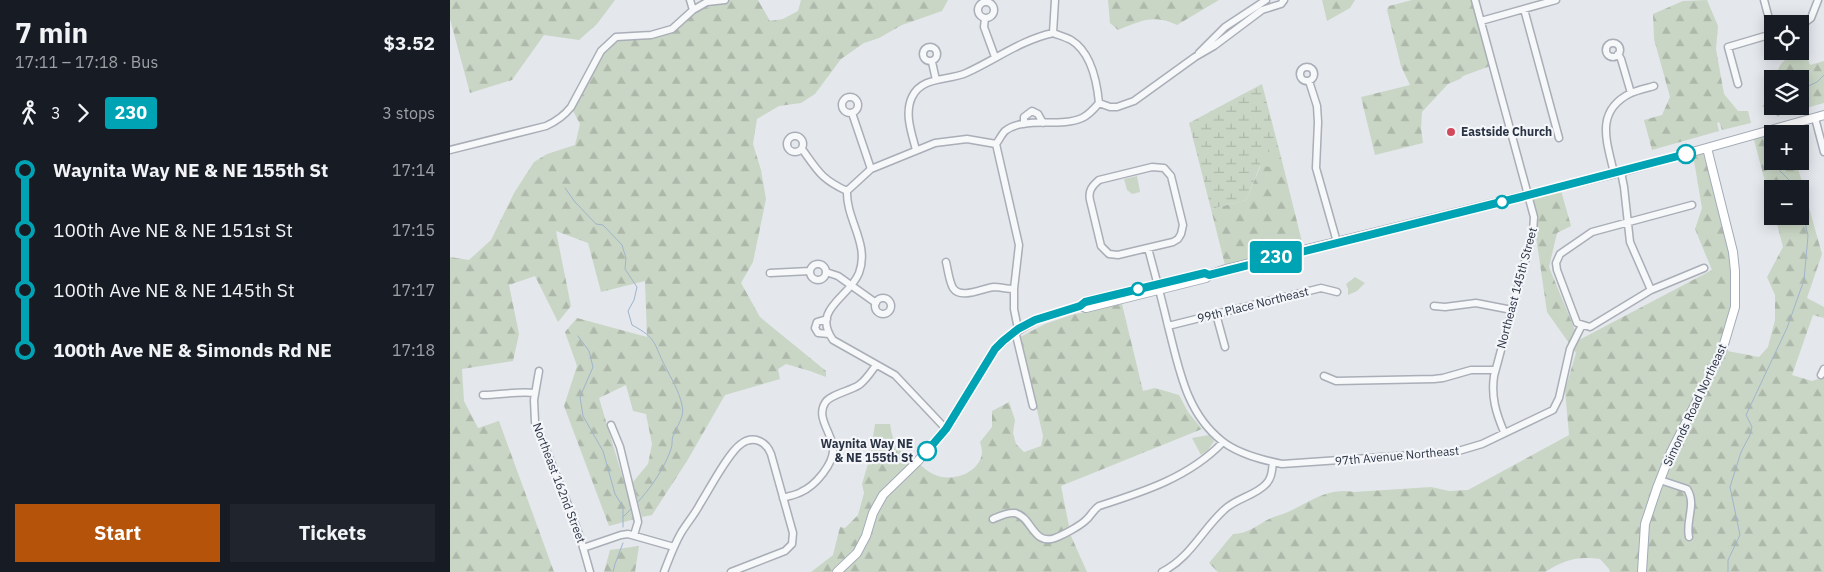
<!DOCTYPE html>
<meta charset="utf-8">
<style>
:root{--surface:#171b24;--page:#20242c;--text:#f1f3f6;--muted:#9ea1a6;--accent:#b45309}
body{margin:0;font-family:"IBM Plex Sans",sans-serif;background:var(--page);color:var(--text);height:100vh;display:flex;flex-direction:column;font-size:19px;white-space:nowrap}
*{box-sizing:border-box;margin:0}
p{font-size:16px;color:var(--muted)}
.icon{flex:none;width:28px;height:28px;fill:none;stroke:currentColor;stroke-width:2;stroke-linecap:round;stroke-linejoin:round}
.map{position:relative;flex:1;overflow:hidden}
.drawer{display:flex;flex-direction:column;background:var(--surface);width:450px}
.drawer>*{flex:none}
.badge{padding:0 10px;border-radius:4px;font-size:18px;line-height:32px}
.controls{position:absolute;left:1314px;top:15px;display:grid;gap:10px}
.controls a{display:grid;place-items:center;width:45px;height:45px;border-radius:0px;background:var(--surface);box-shadow:0 2px 12px #0003;font-size:25px}
.map>.badge{position:absolute;translate:-50% -50%;box-shadow:0 0 0 2px #fff}
.legs{display:flex;align-items:center;gap:8px;height:55px;padding:0 15px;font-size:16px}
.legs p{margin-inline-start:auto}
.head{display:flex;align-items:center;justify-content:space-between;height:85px;padding:0 15px}
h1{font-size:28px;font-weight:800;line-height:38px}
.button{display:flex;gap:10px;margin-top:auto;padding:10px 15px}
.button a{flex:1;height:58px;border-radius:0px;background:var(--accent);color:#fff;font-size:20px;font-weight:800;line-height:58px;text-align:center}
.button a+a{background:var(--page);color:var(--text)}
ul{padding:0 15px;list-style:none}
li{display:flex;align-items:center;gap:18px;height:60px;font-size:19px}
li i{display:grid;place-items:center;width:8px;height:100%;margin:0 6px;background:currentColor}
li i::after{content:'';width:12px;height:12px;margin:-6px;border:4px solid;border-radius:50%;background:var(--surface)}
li p{margin-inline-start:auto}
li:first-child i{background:linear-gradient(#0000 50%,currentColor 0)}
li:last-child i{background:linear-gradient(currentColor 50%,#0000 0)}
main{display:flex;flex:1;min-height:0}
.map>svg:first-child{display:block}
.forest{fill:url(#forest-firs)}
.wetland{fill:url(#wetland-marsh)}
.park{fill:#c9d6c5}
.lines{fill:none;stroke-linecap:round;stroke-linejoin:round}
.stream{stroke:#9fb4cc;stroke-width:1}
.minor-casing{stroke:#a9aeb7;stroke-width:9}
.major-casing{stroke:#a3abb8;stroke-width:10}
.minor{stroke:#f7f8fa;stroke-width:6}
.major{stroke:#fff;stroke-width:8}
.line-1-casing{stroke:#fff;stroke-width:11}
.line-1{stroke:#00a3b4;stroke-width:8}
.poi-dot{fill:#d1495b;stroke:#f4f6f9;stroke-width:2}
.stop-1-dot{fill:#fff;stroke:#00a3b4;stroke-width:2.5}
.labels{text-anchor:middle;stroke-width:4.5;stroke-linejoin:round;paint-order:stroke}
.poi-label{font-size:12px;font-weight:bold;fill:#2b3445;stroke:#f4f6f9;text-anchor:start}
.street-label{font-size:12px;fill:#2b3445;stroke:#f4f6f9}
.stop-label{font-size:12px;font-weight:bold;fill:#2b3445;stroke:#f4f6f9;text-anchor:end}
</style>
<main>
<section class="drawer">
<div class="head"><div><h1>7 min</h1><p>17:11 – 17:18 · Bus</p></div><b>$3.52</b></div>
<div class="legs"><svg class="icon" aria-label="walk" viewBox="0 0 24 24"><circle cx="13" cy="4" r="2"/><path d="M13 8l-2 6 4 7M11 14l-3 7M7 12l3-4h3l4 4"/></svg>3<svg class="icon" aria-label="forward" viewBox="0 0 24 24"><path d="M9 5l7 7-7 7"/></svg><b class="badge" style="background:#00a3b4;color:#fff">230</b><p>3 stops</p></div>
<ul>
<li><i style="color:#00a3b4"></i><b>Waynita Way NE &amp; NE 155th St</b><p>17:14</p></li>
<li><i style="color:#00a3b4"></i><span>100th Ave NE &amp; NE 151st St</span><p>17:15</p></li>
<li><i style="color:#00a3b4"></i><span>100th Ave NE &amp; NE 145th St</span><p>17:17</p></li>
<li><i style="color:#00a3b4"></i><b>100th Ave NE &amp; Simonds Rd NE</b><p>17:18</p></li>
</ul>
<div class="button"><a>Start</a><a>Tickets</a></div>
</section>
<div class="map">
<svg width="1374" height="572" viewBox="0 0 1374 572">
<defs>
<pattern id="forest-firs" width="22" height="20" patternUnits="userSpaceOnUse" patternTransform="scale(1.25)"><rect width="22" height="20" fill="#c9d6c5"/><path d="M5 1l3.5 6h-7zM16 11l3.5 6h-7z" fill="#adb8ab"/></pattern>
<pattern id="wetland-marsh" width="20" height="14" patternUnits="userSpaceOnUse" patternTransform="scale(1.25)"><rect width="20" height="14" fill="#c9d6c5"/><path d="M1 5h8M5 5V1M11 12h8M15 12V8" fill="none" stroke="#adb8ab"/></pattern>
</defs>
<rect width="100%" height="100%" fill="#e4e7ec"/>
<!-- forest -->
<path class="forest" d="M0,0h165l-18,24 -18,16 -35,-5 -32,45 -42,13 -20,-74z
M275,0h33l12,21 13,-2 15,-8 3,-11h147l-6,11 -40,14 -23,13 -15,5 -23,16 -26,35 -14,9 -22,3 -22,13 -4,25 8,26 5,29 -13,63 -12,21 19,34 66,54v6l-16,-6 -24,-7 -8,5 2,10 -55,16 -38,66 -35,54 -10,2 -9,-35 15,-18 4,-20 -6,-30 -13,-3 -7,-26 -27,13 36,121 -26,7 -45,-120 13,-40 -12,-34 12,-14 70,19 -2,-56 -44,11 -13,-49 -32,-12 15,75 -13,16 -23,-46 -26,9 10,49 -6,27 -51,8 2,32 14,27 21,-7 55,151h-104v-315l19,3 22,-20 23,-47 20,-31 13,-8 28,-9 5,-21 -9,-17 30,-56 15,-14 35,-2 21,-6 35,-27z
M658,0h111l-42,25c-25,-11 -35,-4 -59,5l-8,-7z
M872,0h33l-5,8 -23,13z
M962,0h64l17,65 -30,11 -3,3 -12,5 -26,28 -1,16 2,15 -48,12 -14,-58 49,-12 -9,-19 -14,-56 2,-4z
M1257,0l11,26 -2,23 8,45 14,17h10l3,12 -29,7 -3,-8 -2,1 2,8 -67,19 -8,-30 18,-5 8,-18 -16,-58 -1,-25 30,-13z
M1356,54l4,11 14,-4v42l-47,13 -15,-10 9,-6 1,-10v16h28v-27h-25c6,-22 11,-20 31,-25z
M1337,126l2,8h-17v27h24l26,93 -15,44 17,9v11l-11,-3 -21,60 20,6 12,-4v195h-214l-1,-3 -9,-10c-23,-3 -36,1 -55,13h-327l-9,-9 24,-29c15,0 24,-9 36,-15 6,-3 13,-4 19,-7 22,-10 40,-25 66,-20l77,-5 18,4 19,-1 101,-55 -4,-45 11,-37 -29,-41 -17,-117 30,-8 11,39 -14,7 -8,34 30,73 133,-70 -17,-41 7,-21 -9,-53 10,-1 30,98 3,34 -14,64 37,7 9,-10 7,-27v-25l-8,-18 16,-30 -8,-31h25v-27h-28v19l-19,-72z
M831,157l23,93 -78,19 -15,-60 35,-9 15,-35z
M672,304l21,87 12,-3 24,7 9,17 14,17 -141,57 10,50 16,36h-276l22,-17 7,-28 5,1 13,-13 6,-22 -2,-9 8,-27 5,-33h15c4,22 6,28 28,36l-1,2c5,4 10,9 16,12 18,9 45,0 49,-20 0,-4 -1,-9 -2,-12l12,-15v-16l17,-9 6,18 -2,13 3,11 8,8 17,-6 2,-10 -23,-99 25,-13 26,-9z
M189,546l-4,26h-31l6,-22z"/>
<!-- wetland -->
<path class="wetland" d="M812,84l19,73 -2,1 -1,6 -6,3 -12,-1 -14,34 -35,9 -22,-86z"/>
<!-- park -->
<path class="park" d="M823,150h4l2,8 -1,6 -6,3 -11,-2 -3,-4v-5z
M687,176l3,16 -8,2 -5,-4 -3,-11z
M905,277l10,6 -8,8 -9,4v-6l-2,-5z
M759,435l5,6 -6,9 -7,5 -9,-17z"/>
<g class="lines">
<!-- stream -->
<path class="stream" d="M1350,90l17,-8 7,-7
M1328,116l5,-10
M1328,161l2,10 18,18
M115,188l10,14 21,22 7,1 19,20 4,13 -1,11 12,18 -3,13 -6,11 4,14c26,14 21,18 33,41 6,12 14,25 17,39 3,11 -4,19 -8,29 -3,5 -1,10 -3,15 -7,20 -20,39 -35,55
M128,336l11,15 4,16 -13,30 3,19 20,35 12,43 8,13v20
M173,517l8,-8
M163,572l2,-8 8,-21
M1278,572v-12l12,-25 -10,-48 11,-35 9,-17 2,-8 -6,-12 41,-87 17,-48 4,-44 -8,-37"/>
<defs>
<path id="minor" d="M240,0l3,10
M1025,0l59,217 -1,15 -39,144c-3,21 2,37 10,56
M1314,0l8,30
M528 10a8 8 0 1 1 16 0a8 8 0 1 1-16 0Z
M1074,9l35,129
M535,18l-1,9 11,30
M1031,21l75,-21
M1350,26l11,-8 7,-18
M603,33l2,-33
M1156 50a7 7 0 1 1 14 0a7 7 0 1 1-14 0Z
M473 54a7 7 0 1 1 14 0a7 7 0 1 1-14 0Z
M749,53l26,-26 41,-27
M1168,54l3,5 10,34
M482,62l4,18
M850 74a7 7 0 1 1 14 0a7 7 0 1 1-14 0Z
M859,81l8,25 1,16 -2,46 21,74
M1288,84l-10,-37 44,-13
M392 105a8 8 0 1 1 16 0a8 8 0 1 1-16 0Z
M649,103l11,4h7l17,-6 61,-44 19,-11 48,-36 19,-6 3,-4
M402,113l19,56
M1365,118l9,34
M574,124v-7l8,-6 6,3 5,9
M337 144a8 8 0 1 1 16 0a8 8 0 1 1-16 0Z
M546,144l23,101 -5,44v20l4,20
M352,149c16,22 19,30 45,42
M0,150l96,-24c11,-5 18,-10 25,-19l30,-56 15,-14 35,-2 21,-6 21,-19 14,-8 18,-2
M466,150c-4,-16 -12,-36 -4,-53 10,-21 36,-16 54,-24 29,-13 55,-33 87,-40
M702,167l12,1 7,8 12,49 -2,9 -3,5 -5,3 -55,13 -9,-1 -8,-8 -11,-46c-2,-9 2,-14 9,-20z
M1171,172l3,15 6,55 21,48
M1164,173c-7,-31 -20,-62 17,-80 7,-3 16,-5 23,-7
M397,191l24,-22 64,-26 32,-4 29,5c3,-4 6,-10 9,-13 18,-15 55,-3 77,-13 7,-3 12,-9 17,-15 -2,-21 -8,-51 -28,-63 -6,-3 -13,-5 -18,-7
M397,191c-1,29 23,53 12,82 -10,25 -48,36 -26,67l62,35 51,54
M1242,205l-100,27 -32,22 -4,9 1,7 20,53 13,4 61,-37 53,-22
M698,248c7,26 14,52 20,78 11,42 18,87 54,115 16,13 41,19 60,23l173,-12 27,-8 71,-34 6,-12 11,-49 12,-24
M496,262c2,8 3,19 7,26 8,12 30,0 41,-1 6,0 13,2 20,2
M360 272a8 8 0 1 1 16 0a8 8 0 1 1-16 0Z
M376,272l12,4 38,27
M320,273l40,-2
M425 306a8 8 0 1 1 16 0a8 8 0 1 1-16 0Z
M984,306l11,1 31,-4 36,7
M766,314l9,33
M377,319l-10,3 -2,6 3,5 11,1
M718,326l153,-38 16,4
M565,331l18,75
M89,371l-5,29 1,22 35,88 11,30 9,32
M1371,375l3,-6
M874,376l12,5 98,-2 9,-1 28,-8h24
M33,395c17,0 34,-4 52,-2
M161,425l9,22 17,70 1,5 -4,13
M1210,480l27,9c10,15 -2,32 2,48
M333,498c6,-2 13,-3 18,-6 14,-6 34,-29 32,-45 -2,-15 -17,-30 -8,-44 4,-8 25,-12 34,-18 7,-5 12,-13 17,-20
M543,519c7,-3 14,-7 22,-6 17,4 18,33 40,25 8,-3 25,-12 31,-18 5,-4 7,-10 13,-14 44,-14 91,-29 124,-64
M133,548l38,-13 7,-1 46,13
M214,572c5,-13 10,-27 17,-39 6,-10 14,-19 19,-29 9,-14 28,-51 41,-60 12,-9 25,-3 30,10l22,79 -1,11 -7,7 -54,21
M712,572c28,-14 40,-42 62,-62 12,-12 31,-14 42,-26 6,-6 6,-14 7,-22"/>
<path id="major" d="M631,306l5,2 120,-30 3,-3 17,-6 395,-97 203,-57
M387,572l20,-19 9,-17 7,-23 10,-18 34,-33 29,-33 49,-80 14,-13 26,-16 46,-14 4,-4 120,-29 4,2
M1192,572l3,-48 12,-36 14,-36 51,-101 13,-44v-36l-2,-19 -26,-104"/>
</defs>
<!-- minor casing -->
<use href="#minor" class="minor-casing"/>
<!-- major casing -->
<use href="#major" class="major-casing"/>
<!-- minor -->
<use href="#minor" class="minor"/>
<!-- major -->
<use href="#major" class="major"/>
</g>
<g class="lines">
<defs>
<path id="line-1" d="M477,451l19,-22 49,-80 8,-8 15,-12 17,-9 45,-14 5,-4 120,-29 4,2 312,-78 165,-43"/>
</defs>
<!-- line-1 casing -->
<use href="#line-1" class="line-1-casing"/>
<!-- line-1 -->
<use href="#line-1" class="line-1"/>
</g>
<!-- markers -->
<circle class="poi-dot" cx="1001" cy="132" r="5"/>
<g class="stop-1-dot">
<circle cx="1236" cy="154" r="9"/>
<circle cx="1052" cy="202" r="6"/>
<circle cx="688" cy="289" r="6"/>
<circle cx="477" cy="451" r="9"/>
</g>
<g class="labels">
<!-- poi labels -->
<g class="poi-label">
<text x="1011" y="136">Eastside Church</text>
</g>
<!-- street labels -->
<g class="street-label">
<text transform="translate(1067 288) rotate(-75)" y="4">Northeast 145th Street</text>
<text transform="translate(803 305) rotate(-14)" y="4">99th Place Northeast</text>
<text transform="translate(1245 405) rotate(-65)" y="4">Simonds Road Northeast</text>
<text transform="translate(947 456) rotate(-5)" y="4">97th Avenue Northeast</text>
<text transform="translate(109 483) rotate(69)" y="4">Northeast 162nd Street</text>
</g>
<!-- stop labels -->
<g class="stop-label">
<text x="463" y="448">Waynita Way NE<tspan x="463" dy="14">&amp; NE 155th St</tspan></text>
</g>
</g>
</svg>
<div class="controls">
<a><svg class="icon" aria-label="locate" viewBox="0 0 24 24"><circle cx="12" cy="12" r="6"/><path d="M12 2v4M12 18v4M2 12h4M18 12h4"/></svg></a>
<a><svg class="icon" aria-label="layers" viewBox="0 0 24 24"><path d="M12 4l9 5-9 5-9-5zM3 14l9 5 9-5"/></svg></a>
<a>+</a>
<a>−</a>
</div>
<b class="badge" style="left:826px;top:257px;background:#00a3b4;color:#fff">230</b>
</div>
</main>
